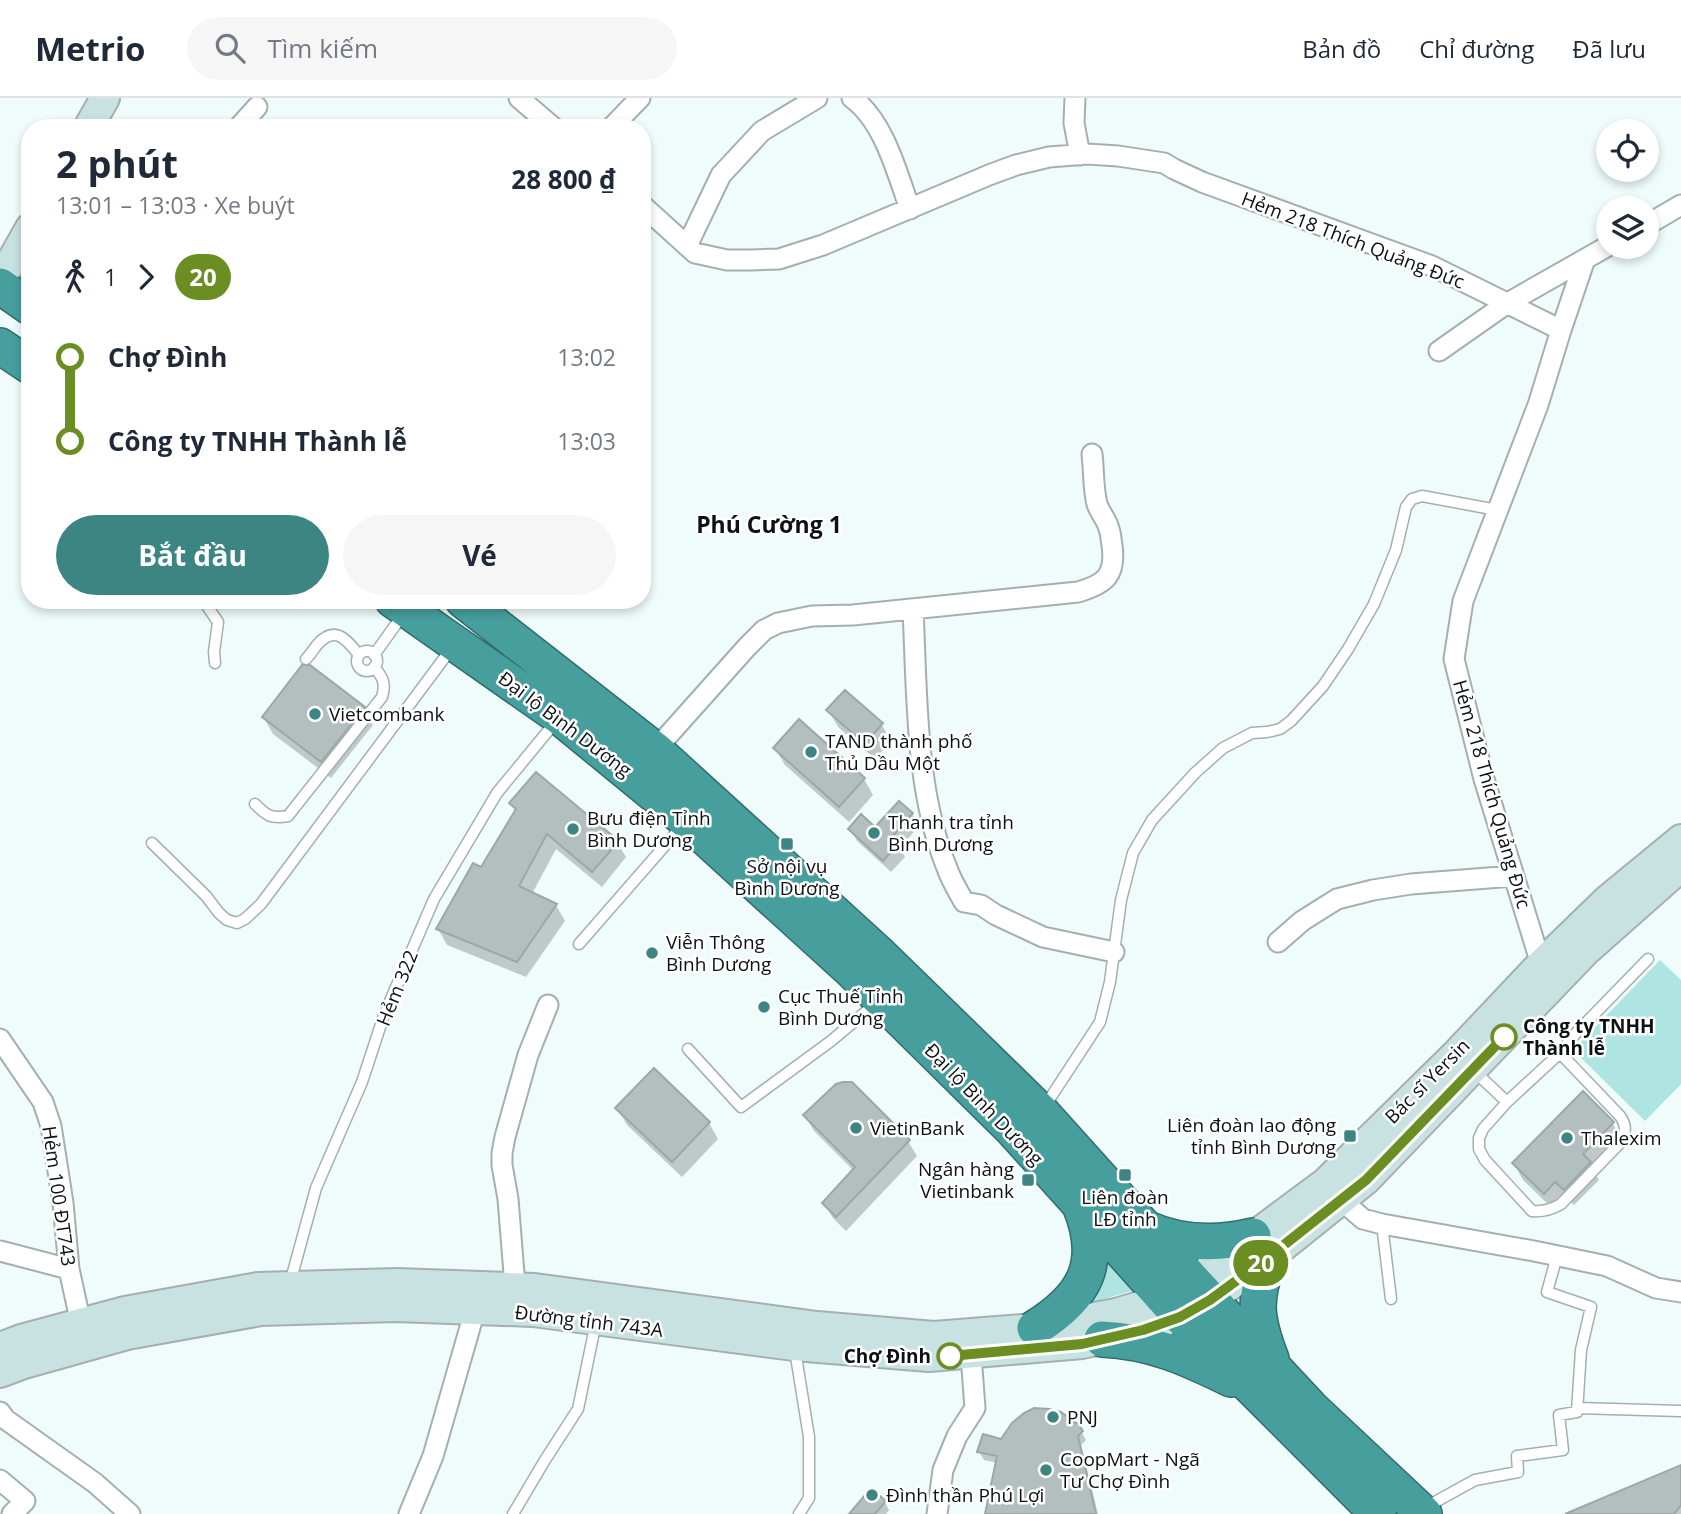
<!DOCTYPE html>
<html lang="vi">
<meta charset="utf-8">
<style>
:root{--surface:#fff;--page:#f6f6f7;--text:#1f2937;--muted:#747a83;--line:#e0e1e3;--accent:#3d8583}
body{margin:0;font-family:"Open Sans",sans-serif;background:var(--page);color:var(--text);height:100vh;display:flex;flex-direction:column;font-size:26px;white-space:nowrap}
*{box-sizing:border-box;margin:0}
p{font-size:23px;color:var(--muted)}
.icon{flex:none;width:38px;height:38px;fill:none;stroke:currentColor;stroke-width:2;stroke-linecap:round;stroke-linejoin:round}
.map{position:relative;flex:1;overflow:hidden}
.sheet{position:absolute;left:21px;top:21px;width:630px;height:490px;display:flex;flex-direction:column;background:var(--surface);border-radius:28px;box-shadow:0 4px 10px #0003}
.sheet>*{flex:none}
.badge{padding:0 14px;border-radius:23px;font-size:24px;line-height:46px}
.fabs{position:absolute;left:1596px;top:21px;display:grid;gap:14px}
.fabs a{display:grid;place-items:center;width:63px;height:63px;border-radius:50%;background:var(--surface);box-shadow:0 4px 10px #0003;font-size:35px}
.map>.badge{position:absolute;translate:-50% -50%;box-shadow:0 0 0 4px #fff}
.legs{display:flex;align-items:center;gap:10px;height:77px;padding:0 35px;font-size:23px}
.legs p{margin-inline-start:auto}
.overview{display:flex;align-items:center;justify-content:space-between;height:119px;padding:0 35px}
h1{font-size:38px;font-weight:700;line-height:52px}
.action{display:flex;gap:14px;margin-top:auto;padding:14px 35px}
.action a{flex:1;height:80px;border-radius:42px;background:var(--accent);color:#fff;font-size:28px;font-weight:700;line-height:80px;text-align:center}
.action a+a{background:var(--page);color:var(--text)}
ul{padding:0 35px;list-style:none}
li{display:flex;align-items:center;gap:24px;height:84px;font-size:26px}
li i{display:grid;place-items:center;width:10px;height:100%;margin:0 9px;background:currentColor}
li i::after{content:'';width:18px;height:18px;margin:-9px;border:5px solid;border-radius:50%;background:var(--surface)}
li p{margin-inline-start:auto}
li:first-child i{background:linear-gradient(#0000 50%,currentColor 0)}
li:last-child i{background:linear-gradient(currentColor 50%,#0000 0)}
header{display:flex;align-items:center;gap:42px;box-sizing:border-box;height:98px;padding:0 35px;background:var(--surface);border-bottom:2px solid var(--line)}
header strong{font-size:33px}
nav{display:flex;gap:38px;margin-inline-start:auto;font-size:24px}
.search{width:490px;height:63px;background:var(--page);display:flex;align-items:center;gap:18px;box-sizing:border-box;padding:0 24px;border-radius:38px;color:var(--muted);font-size:26px}
.map>svg:first-child{display:block}
.green{fill:#aee4e2}
.shadow{fill:#0003}
.building{fill:#b3bfbf;stroke:#9ca8a7;stroke-width:2}
.lines{fill:none;stroke-linecap:round;stroke-linejoin:round}
.lane-casing{stroke:#a4b0af;stroke-width:13}
.street-casing{stroke:#a4b0af;stroke-width:23}
.secondary-casing{stroke:#a4b0af;stroke-width:32}
.highway-casing{stroke:#326d6c;stroke-width:38}
.lane{stroke:#fff;stroke-width:10}
.street{stroke:#fff;stroke-width:19}
.secondary{stroke:#c8e2e2;stroke-width:28}
.highway{stroke:#469f9d;stroke-width:35}
.line-1-casing{stroke:#fff;stroke-width:16}
.line-1{stroke:#6b8e23;stroke-width:10}
.poi-dot{fill:#3d8583;stroke:#fff;stroke-width:2.5}
.stop-1-dot{fill:#fff;stroke:#6b8e23;stroke-width:3.5}
.labels{text-anchor:middle;stroke-width:5;stroke-linejoin:round;paint-order:stroke}
.street-label{font-size:19px;fill:#0d1111;stroke:#fff}
.poi-label{font-size:19px;fill:#0d1111;stroke:#fff;text-anchor:start}
.stop-label{font-size:19px;font-weight:bold;fill:#0d1111;stroke:#fff;text-anchor:start}
.quarter-label{font-size:23px;font-weight:bold;fill:#0d1111;stroke:#fff}
</style>
<header>
<strong>Metrio</strong>
<div class="search"><svg class="icon" aria-label="search" viewBox="0 0 24 24"><circle cx="10" cy="10" r="6"/><path d="M15 15l6 6"/></svg>Tìm kiếm</div>
<nav><a>Bản đồ</a><a>Chỉ đường</a><a>Đã lưu</a></nav>
</header>
<div class="map">
<svg width="1681" height="1416" viewBox="0 0 1681 1416">
<rect width="100%" height="100%" fill="#effcfb"/>
<!-- green -->
<path class="green" d="M1660,862l21,20v104l-36,37 -72,-71z
M1106,1154l36,36 -52,15z"/>
<!-- shadow -->
<path class="shadow" d="M845,594l37,33 9,16 -16,18 -37,-32 -9,-16z
M363,610l10,17 -42,53 -58,-44 -9,-16z
M775,650l89,31 9,16 -24,27 -64,-57z
M511,705l106,39 9,15 -24,30 -46,-38 -24,45 24,11 9,16 -39,56 -79,-32 -9,-16 44,-59 34,-58z
M899,705l13,11 7,12 -19,22 5,9 -14,15 -34,-31 -7,-12 25,1z
M617,1010l92,15 9,16 -36,38 -55,-52z
M805,1018l103,25 9,15 -71,75 -13,-13 -9,-15 30,-32 -40,-40z
M1613,1026l9,16 -29,30 6,10 -25,25 -9,-8 -11,13 -31,-30 -9,-16z
M1078,1328l8,14 -5,5 17,69h-111l11,-51 -14,-3 -5,-8 23,-11z
M1681,1369v47h-114z
M871,1393l14,11 4,8 -3,4h-35z"/>
<!-- building -->
<path class="building" d="M302,567h8l55,42 -44,55 -59,-45z
M845,592l38,33 -18,21 -39,-34z
M799,621l66,59 -26,29 -66,-59z
M536,674l83,69 -27,31 -45,-38 -28,52 38,18 -40,58 -81,-33 37,-66 8,4 35,-58 -7,-6z
M899,703l14,12 -21,24 7,6 -16,18 -35,-32 13,-15 14,13z
M654,970l56,54 -38,40 -57,-54z
M843,984h9l58,58 -74,77 -14,-14 33,-36 -52,-52 33,-31z
M1583,993l31,31 -31,32 8,8 -27,28 -9,-8 -11,12 -32,-31z
M1034,1310l15,1 12,3 18,13 4,6 -5,5 18,78h-111l12,-58 -20,-4 6,-18 18,5 11,-16 12,-10z
M1681,1367v40l-7,9h-109z
M871,1390l15,13 -11,13h-26z"/>
<g class="lines">
<defs>
<path id="lane" d="M203,502l15,22 -4,30 1,11
M357 563a10 10 0 1 1 20 0a10 10 0 1 1-20 0Z
M374,557l30,-42
M306,561c5,-5 7,-9 11,-14 18,-21 30,-5 42,10
M255,706c12,12 16,15 33,12l94,-119c4,-13 1,-20 -8,-30
M152,745l54,53 13,17 8,7 10,3 8,-4 16,-15 190,-255
M579,846l103,-118
M688,951l53,58 90,-66 44,-37
M1473,972l34,32 -24,27 -4,9v11l6,11 47,51c11,1 19,-1 29,-7l59,-61c6,-11 7,-17 0,-27l-60,-63 16,-20 72,-74
M1507,1004l53,-49
M1045,1008l55,-84 10,-40 11,-82 12,-47 19,-33 43,-47 28,-25 29,-15 15,-1 13,-3 11,-8 32,-35 25,-37 26,-45 22,-54 10,-43 6,-8 10,-3 75,14
M1382,1126l9,75
M290,1185l26,-95 46,-106 22,-67 50,-116 63,-106 60,-73
M795,1252l14,87v61l-10,16
M1577,1310l104,3
M1426,1409l49,-27 43,-8 -1,-16 46,-6 -4,-35 18,-3 4,-62 10,-43 -44,-15 10,-36
M513,1416l32,-54 33,-51 18,-87"/>
<path id="street" d="M519,0l35,30
M852,0c32,23 45,75 58,111
M1075,0l-1,25 6,32
M238,30l19,-21
M611,30l29,-30
M642,107l53,48 32,7h24l28,-1 44,-14 166,-70 27,-10 33,-8 38,-3 31,2 46,7 10,6 28,13 230,84 129,64 -23,75 -75,196 -9,58 30,120 57,185
M1647,127l34,-20
M687,148l34,-71 41,-44 55,-33
M1561,232l24,-71
M1439,253l67,-47 102,-58
M913,511c4,83 2,182 34,259 4,12 11,23 17,34l17,3 15,10 47,22 71,15
M655,652l92,-103 17,-17 14,-7 34,-7 41,-1 225,-23c28,-8 38,-17 34,-47 -1,-5 -1,-11 -3,-16 -2,-9 -9,-16 -12,-25 -4,-15 -3,-34 -5,-50
M1278,844l24,-21 35,-22 36,-9 38,-6 103,-8
M0,941l43,63 8,24 12,77 6,66 12,55
M1341,1102l22,19 19,5 152,27 73,15 49,22 25,4
M0,1153l69,18
M515,1188l-7,-87 -6,-34v-12l3,-16 23,-82 20,-50
M0,1314l5,7 90,64 35,31
M0,1382l25,21 -13,13
M409,1416l24,-58 42,-146
M937,1416l6,-44 14,-34 18,-28 -4,-53"/>
<path id="secondary" d="M88,30l17,-30
M0,183l30,-53
M1193,1183l133,-99 129,-127 86,-91 67,-65 73,-60
M1210,1202l60,-43 96,-77 220,-229 95,-84
M0,1249l21,-8 104,-28 133,-24 139,-4 138,5 282,38 117,10 101,-8 81,-15 47,-14
M0,1275l24,-9 103,-29 134,-24 135,-4 137,5 261,34 135,11 153,-13 61,-14 37,-14"/>
<path id="highway" d="M0,188l30,21
M0,248l30,20
M393,502l167,117 127,104 164,149 162,160 167,186 198,198
M463,502l192,150 225,205 161,157 152,169 118,127 113,106
M1145,1130c35,16 71,17 108,8
M1270,1159c-17,41 -15,61 1,102
M1035,1230c50,-31 69,-65 45,-123
M1102,1241c49,2 86,19 129,40"/>
</defs>
<!-- lane casing -->
<use href="#lane" class="lane-casing"/>
<!-- street casing -->
<use href="#street" class="street-casing"/>
<!-- secondary casing -->
<use href="#secondary" class="secondary-casing"/>
<!-- highway casing -->
<use href="#highway" class="highway-casing"/>
<!-- lane -->
<use href="#lane" class="lane"/>
<!-- street -->
<use href="#street" class="street"/>
<!-- secondary -->
<use href="#secondary" class="secondary"/>
<!-- highway -->
<use href="#highway" class="highway"/>
</g>
<g class="lines">
<defs>
<path id="line-1" d="M950,1258l132,-12 61,-14 37,-13 30,-17 60,-44 96,-76 138,-143"/>
</defs>
<!-- line-1 casing -->
<use href="#line-1" class="line-1-casing"/>
<!-- line-1 -->
<use href="#line-1" class="line-1"/>
</g>
<!-- markers -->
<g class="poi-dot">
<circle cx="315" cy="616" r="7"/>
<circle cx="811" cy="654" r="7"/>
<circle cx="573" cy="731" r="7"/>
<circle cx="874" cy="735" r="7"/>
<rect x="780" y="739" width="14" height="14" rx="3.5"/>
<circle cx="652" cy="855" r="7"/>
<circle cx="764" cy="909" r="7"/>
<circle cx="856" cy="1030" r="7"/>
<rect x="1343" y="1031" width="14" height="14" rx="3.5"/>
<circle cx="1567" cy="1040" r="7"/>
<rect x="1118" y="1070" width="14" height="14" rx="3.5"/>
<rect x="1021" y="1075" width="14" height="14" rx="3.5"/>
<circle cx="1053" cy="1319" r="7"/>
<circle cx="1046" cy="1372" r="7"/>
<circle cx="872" cy="1397" r="7"/>
</g>
<g class="stop-1-dot">
<circle cx="1504" cy="939" r="12"/>
<circle cx="950" cy="1258" r="12"/>
</g>
<g class="labels">
<!-- street labels -->
<g class="street-label">
<text transform="translate(1353 142) rotate(21)" y="7">Hẻm 218 Thích Quảng Đức</text>
<text transform="translate(565 626) rotate(37)" y="7">Đại lộ Bình Dương</text>
<text transform="translate(1492 696) rotate(74)" y="7">Hẻm 218 Thích Quảng Đức</text>
<text transform="translate(397 890) rotate(-68)" y="7">Hẻm 322</text>
<text transform="translate(1427 983) rotate(-45)" y="7">Bác sĩ Yersin</text>
<text transform="translate(984 1006) rotate(46)" y="7">Đại lộ Bình Dương</text>
<text transform="translate(59 1098) rotate(82)" y="7">Hẻm 100 ĐT743</text>
<text transform="translate(589 1223) rotate(7)" y="7">Đường tỉnh 743A</text>
</g>
<!-- poi labels -->
<g class="poi-label">
<text x="329" y="623">Vietcombank</text>
<text x="825" y="650">TAND thành phố<tspan x="825" dy="22">Thủ Dầu Một</tspan></text>
<text x="587" y="727">Bưu điện Tỉnh<tspan x="587" dy="22">Bình Dương</tspan></text>
<text x="888" y="731">Thanh tra tỉnh<tspan x="888" dy="22">Bình Dương</tspan></text>
<text x="787" y="775" text-anchor="middle">Sở nội vụ<tspan x="787" dy="22">Bình Dương</tspan></text>
<text x="666" y="851">Viễn Thông<tspan x="666" dy="22">Bình Dương</tspan></text>
<text x="778" y="905">Cục Thuế Tỉnh<tspan x="778" dy="22">Bình Dương</tspan></text>
<text x="1336" y="1034" text-anchor="end">Liên đoàn lao động<tspan x="1336" dy="22">tỉnh Bình Dương</tspan></text>
<text x="870" y="1037">VietinBank</text>
<text x="1581" y="1047">Thalexim</text>
<text x="1014" y="1078" text-anchor="end">Ngân hàng<tspan x="1014" dy="22">Vietinbank</tspan></text>
<text x="1125" y="1106" text-anchor="middle">Liên đoàn<tspan x="1125" dy="22">LĐ tỉnh</tspan></text>
<text x="1067" y="1326">PNJ</text>
<text x="1060" y="1368">CoopMart - Ngã<tspan x="1060" dy="22">Tư Chợ Đình</tspan></text>
<text x="886" y="1404">Đình thần Phú Lợi</text>
</g>
<!-- stop labels -->
<g class="stop-label">
<text x="1523" y="935">Công ty TNHH<tspan x="1523" dy="22">Thành lễ</tspan></text>
<text x="931" y="1265" text-anchor="end">Chợ Đình</text>
</g>
<!-- quarter labels -->
<g class="quarter-label">
<text x="769" y="435">Phú Cường 1</text>
</g>
</g>
</svg>
<div class="fabs">
<a><svg class="icon" aria-label="locate" viewBox="0 0 24 24"><circle cx="12" cy="12" r="6"/><path d="M12 2v4M12 18v4M2 12h4M18 12h4"/></svg></a>
<a><svg class="icon" aria-label="layers" viewBox="0 0 24 24"><path d="M12 4l9 5-9 5-9-5zM3 14l9 5 9-5"/></svg></a>
</div>
<b class="badge" style="left:1261px;top:1165px;background:#6b8e23;color:#fff">20</b>
<section class="sheet">
<div class="overview"><div><h1>2 phút</h1><p>13:01 – 13:03 · Xe buýt</p></div><b>28 800 ₫</b></div>
<div class="legs"><svg class="icon" aria-label="walk" viewBox="0 0 24 24"><circle cx="13" cy="4" r="2"/><path d="M13 8l-2 6 4 7M11 14l-3 7M7 12l3-4h3l4 4"/></svg>1<svg class="icon" aria-label="forward" viewBox="0 0 24 24"><path d="M9 5l7 7-7 7"/></svg><b class="badge" style="background:#6b8e23;color:#fff">20</b></div>
<ul>
<li><i style="color:#6b8e23"></i><b>Chợ Đình</b><p>13:02</p></li>
<li><i style="color:#6b8e23"></i><b>Công ty TNHH Thành lễ</b><p>13:03</p></li>
</ul>
<div class="action"><a>Bắt đầu</a><a>Vé</a></div>
</section>
</div>
